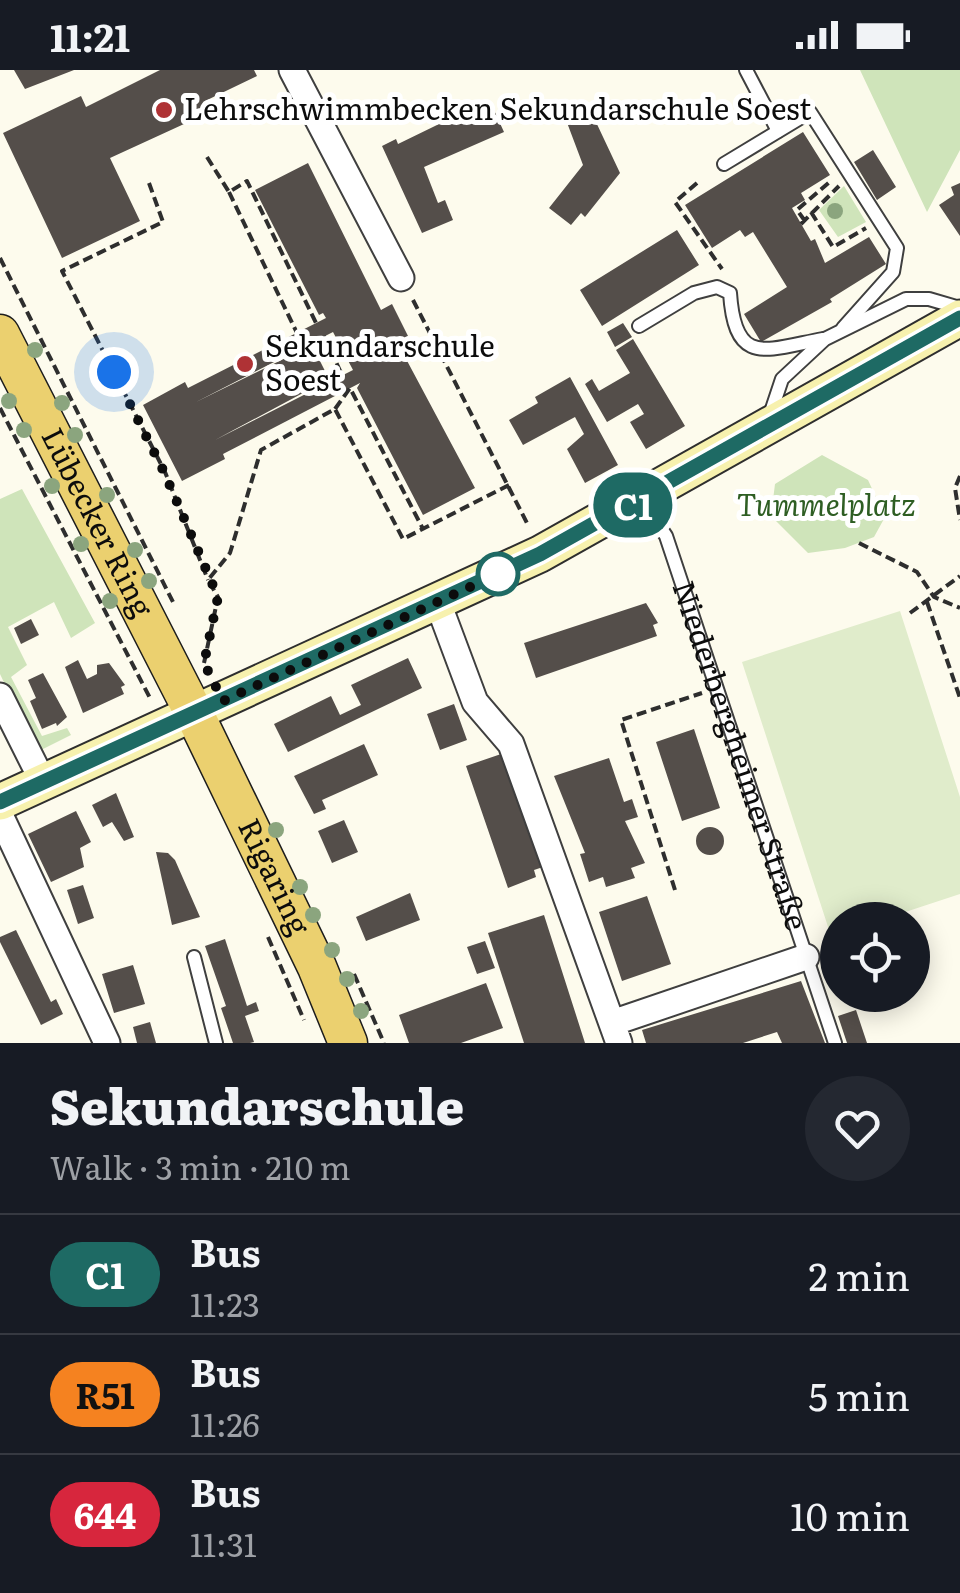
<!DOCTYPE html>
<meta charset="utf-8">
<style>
:root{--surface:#171b24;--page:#242831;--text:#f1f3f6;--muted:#9ea1a6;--line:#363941}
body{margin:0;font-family:Literata,serif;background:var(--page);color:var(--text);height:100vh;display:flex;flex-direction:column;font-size:38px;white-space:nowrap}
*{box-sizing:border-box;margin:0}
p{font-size:32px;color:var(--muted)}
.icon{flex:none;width:55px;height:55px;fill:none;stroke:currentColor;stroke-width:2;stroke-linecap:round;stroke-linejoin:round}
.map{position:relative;height:973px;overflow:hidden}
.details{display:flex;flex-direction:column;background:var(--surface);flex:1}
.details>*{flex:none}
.badge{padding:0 20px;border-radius:32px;font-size:35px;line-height:65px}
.buttons{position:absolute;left:820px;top:832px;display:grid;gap:20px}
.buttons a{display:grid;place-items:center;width:110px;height:110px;border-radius:50%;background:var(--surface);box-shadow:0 5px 25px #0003;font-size:50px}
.you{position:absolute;width:50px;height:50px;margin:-25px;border:8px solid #fff;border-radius:50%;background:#1a73e8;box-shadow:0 0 0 15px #1a73e833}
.map>.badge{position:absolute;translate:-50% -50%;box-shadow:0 0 0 5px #fff}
.round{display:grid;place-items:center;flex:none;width:105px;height:105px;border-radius:52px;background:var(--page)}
.overview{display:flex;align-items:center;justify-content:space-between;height:170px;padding:0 50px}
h1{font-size:48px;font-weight:800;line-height:75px}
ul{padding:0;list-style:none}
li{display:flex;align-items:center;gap:30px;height:120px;padding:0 50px;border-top:2px solid var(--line)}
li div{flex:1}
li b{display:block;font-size:38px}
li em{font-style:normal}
li .badge{min-width:110px;font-weight:700;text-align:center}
.status{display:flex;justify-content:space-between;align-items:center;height:70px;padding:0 50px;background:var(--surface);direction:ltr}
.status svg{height:28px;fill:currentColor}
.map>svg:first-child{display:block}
.green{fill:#cfe4ba}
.pitch{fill:#e0eccb}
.building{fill:#544e4a;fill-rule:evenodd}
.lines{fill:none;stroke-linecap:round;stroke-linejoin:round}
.lane-casing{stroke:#3f3f3f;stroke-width:16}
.street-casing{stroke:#3f3f3f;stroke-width:29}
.secondary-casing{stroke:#2e2e2e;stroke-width:39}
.primary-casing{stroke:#1d1d1d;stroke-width:41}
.path{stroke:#2e2e2e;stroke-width:4;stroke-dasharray:10 5;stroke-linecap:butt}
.lane{stroke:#fff;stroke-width:12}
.street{stroke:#fff;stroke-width:25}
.secondary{stroke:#f7f1ae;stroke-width:35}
.primary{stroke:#ebd06f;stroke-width:38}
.tree{fill:#8ba57e}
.line-casing{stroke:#fff;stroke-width:22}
.line{stroke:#1e6a64;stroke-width:15}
.walk{stroke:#0c0c0c;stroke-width:10;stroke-dasharray:0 18}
.poi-dot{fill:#af3235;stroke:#fff;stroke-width:4}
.stop-dot{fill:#fff;stroke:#1e6a64;stroke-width:5}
.labels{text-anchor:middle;stroke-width:10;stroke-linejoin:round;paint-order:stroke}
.poi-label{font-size:30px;fill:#0c0c0c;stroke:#fff;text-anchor:start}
.park-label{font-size:30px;font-style:italic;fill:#2e5e23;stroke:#fff}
.street-label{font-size:30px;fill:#0c0c0c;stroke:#fff}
</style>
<div class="status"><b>11:21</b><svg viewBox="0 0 49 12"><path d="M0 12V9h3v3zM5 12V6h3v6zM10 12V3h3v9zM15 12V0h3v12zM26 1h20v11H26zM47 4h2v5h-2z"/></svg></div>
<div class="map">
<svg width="960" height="973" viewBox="0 0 960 973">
<rect width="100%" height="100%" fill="#fdfbed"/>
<!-- green -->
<path class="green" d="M860,0h100v80l-33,62z
M844,116l22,36 -28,15 -19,-27z
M822,385l46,25 17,37 -11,20 -29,11 -37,5 -37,-37 4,-32z
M22,419l73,134 -24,15 -17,-36 -46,25 19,38 -16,12 31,59 25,-8 4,7 -34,17 -37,-78v-175z"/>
<!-- pitch -->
<path class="pitch" d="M900,541l60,186v97l-79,26h-43l-1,14 -6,2 -89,-274z"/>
<!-- building -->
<path class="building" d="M14,0h60l-49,19z
M160,0h94l3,6 -54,26 5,11 -98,45 30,63 -78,37 -59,-125 78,-37 5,11z
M587,33l33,70 -35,44 -4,-4 -10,12 -22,-17 34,-43 -20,-53z
M474,37l3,8 16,-7 11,24 -80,35 14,36 7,-3 8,20 -31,13 -40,-87 14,-7 2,5z
M803,62l27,43 -29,18 4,7 -13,8 19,33 4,-2 10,24 44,-26 17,27 -56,35 2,3 -71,40 -17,-28 43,-27 -34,-55 -8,5 -5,-7 -28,18 -27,-43z
M873,80l23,37 -19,13 -23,-38z
M308,93l73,147 11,-6 16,32 -11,6 78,146 -52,27 -66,-127 3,-5 -137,71 2,5 -43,22 -39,-76 42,-23 3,6 138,-70 -3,-5 -4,2 -64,-125zM333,262l20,38 -138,70 114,-61 -17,-34 -116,57z
M960,113v53l-21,-31 15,-10 -3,-8z
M677,160l22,35 -97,61 -22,-36z
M623,253l9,14 -17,10 -8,-15z
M633,269l52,87 -39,23 -16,-27 14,-8 -6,-10 -31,18 -22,-38 7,-5 7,12 31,-18 -14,-23z
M570,307l48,88 -33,18 -18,-34 17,-15 -9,-17 -52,28 -14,-25 29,-17 -3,-6z
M646,533l12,20 -5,2 4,11 -121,42 -12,-35z
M31,549l8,16 -18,9 -7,-16z
M408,588l14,30 -134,64 -14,-28 57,-28 9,19 21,-10 -10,-20z
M78,590l9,19 10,-5v-9l12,-2 16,22 -4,2 3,7 -41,19 -18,-46z
M43,603l24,44 -10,9 -1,-3 -14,6 -12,-28 6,-3 -8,-18z
M454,634l13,36 -27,10 -13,-36z
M694,659l26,79 -38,13 -26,-79z
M364,674l14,31 -56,25 4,9 -12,5 -20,-38z
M504,683l39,114 -9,3 2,7 -28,11 -42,-122z
M609,688l15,44 8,-3 6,18 -13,4 20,42 -14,5 4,10 -29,9 -3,-10 -14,5 -9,-28 5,-1 -31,-77z
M116,723l18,44 -10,4 -12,-19 -9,5 -11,-22z
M76,741l15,31 -11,6 4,19 -33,15 -23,-48z
M344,750l14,32 -26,11 -14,-32z
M696 771a14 14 0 1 1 28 0a14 14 0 1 1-28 0Z
M156,782l12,1 7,7 25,57 -28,8z
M83,815l11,33 -16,6 -11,-34z
M410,823l10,27 -54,21 -10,-24z
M647,826l24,68 -49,17 -23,-69z
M544,845l41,128h-61l-36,-110z
M16,860l35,72 5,-3 7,15 -22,11 -41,-83v-5z
M225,869l22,67 9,-4 3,9 -14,5 9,26 -4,1h-17l-12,-35 5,-2 -21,-60z
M485,871l10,27 -18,6 -10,-27z
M133,895l12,39 -31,9 -12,-39z
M801,911l24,62h-43l-5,-11 -34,11h-97l-4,-13z
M486,913l17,45 -42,15h-52l-10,-28z
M856,940l11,33h-20l-9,-27z
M150,952l6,21h-19l-4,-16z"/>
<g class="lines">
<defs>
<g id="lane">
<path d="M746,0l32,61"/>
<path d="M724,94l86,-52 87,136 -4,24 -50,56"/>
<path d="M639,256l55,-33 23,-6 13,6c5,74 35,57 93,46"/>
<path d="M769,348l13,-39 43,-40 81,-40h23l31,9"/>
<path id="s1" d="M642,430l24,36 169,507"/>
<path d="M194,887l22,86"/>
</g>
<path id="street" d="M292,0l109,208
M438,533l37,99 36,42 108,299
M0,626l43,86
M0,745l107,228
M612,953l194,-66"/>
<path id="secondary" d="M0,732l540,-248 420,-236"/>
<g id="primary">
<path id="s2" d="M0,264l194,379 123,254 31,76"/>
</g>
</defs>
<!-- lane casing -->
<use href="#lane" class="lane-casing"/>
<!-- street casing -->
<use href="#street" class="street-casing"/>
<!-- secondary casing -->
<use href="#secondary" class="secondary-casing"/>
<!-- primary casing -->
<use href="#primary" class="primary-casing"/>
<!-- path -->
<path class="path" d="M207,87l22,35 18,-11 69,142
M149,113l14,39 -101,49 103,201 43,108
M697,113l-22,19 47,67
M229,122l68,141
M811,142l22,35 33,-19
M805,151l-8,-11 35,-30
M801,154l38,-38
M0,188l175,348
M413,230l116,227
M324,266l18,39
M0,338l151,292
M335,339l15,-21 73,141
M960,406l-5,12 5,32
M859,473l58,29 17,25 26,11
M927,532l33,96
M910,543l50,-37
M204,593l14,-66 -10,-17 22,-27 31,-103 74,-41 68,130 106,-54
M675,820l-54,-170 81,-27
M268,867l36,83
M354,904l30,69"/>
<!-- lane -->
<use href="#lane" class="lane"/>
<!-- street -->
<use href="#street" class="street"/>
<!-- secondary -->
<use href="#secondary" class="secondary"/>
<!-- primary -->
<use href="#primary" class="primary"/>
</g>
<!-- trees -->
<g class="tree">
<circle cx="835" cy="141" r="8"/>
<circle cx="35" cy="280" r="8"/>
<circle cx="9" cy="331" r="8"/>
<circle cx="62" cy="333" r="8"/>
<circle cx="24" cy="360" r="8"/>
<circle cx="75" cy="365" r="8"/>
<circle cx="52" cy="416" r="8"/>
<circle cx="107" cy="425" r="8"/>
<circle cx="81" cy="474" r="8"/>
<circle cx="135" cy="480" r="8"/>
<circle cx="149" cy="511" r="8"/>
<circle cx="110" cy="531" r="8"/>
<circle cx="276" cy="760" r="8"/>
<circle cx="300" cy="817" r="8"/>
<circle cx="313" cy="845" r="8"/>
<circle cx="332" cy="880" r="8"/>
<circle cx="347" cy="909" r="8"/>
<circle cx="361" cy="941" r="8"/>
</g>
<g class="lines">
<defs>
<path id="line" d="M0,732l540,-248 420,-236"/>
</defs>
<!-- line casing -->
<use href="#line" class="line-casing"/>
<!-- line -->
<use href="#line" class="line"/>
<!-- walk -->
<path class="walk" d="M114,302l50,100 54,125 -14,66 19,38 275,-127"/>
</g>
<!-- markers -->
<g class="poi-dot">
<circle cx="164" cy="40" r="10"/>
<circle cx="245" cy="294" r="10"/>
</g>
<circle class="stop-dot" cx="498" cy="504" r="20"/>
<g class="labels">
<!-- poi labels -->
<g class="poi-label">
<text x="184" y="50">Lehrschwimmbecken Sekundarschule Soest</text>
<text x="265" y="287">Sekundarschule<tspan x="265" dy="34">Soest</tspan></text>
</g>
<!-- park labels -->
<g class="park-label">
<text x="826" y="446">Tummelplatz</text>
</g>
<!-- street labels -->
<g class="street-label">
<text dy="10" stroke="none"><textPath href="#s2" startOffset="212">Lübecker Ring</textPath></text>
<text dy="10" stroke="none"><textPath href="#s1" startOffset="275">Niederbergheimer Straße</textPath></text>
<text dy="10" stroke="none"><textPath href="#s2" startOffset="608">Rigaring</textPath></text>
</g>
</g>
</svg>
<div class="buttons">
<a><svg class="icon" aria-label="locate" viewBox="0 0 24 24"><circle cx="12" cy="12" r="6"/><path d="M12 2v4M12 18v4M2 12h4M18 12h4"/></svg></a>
</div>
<div class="you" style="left:114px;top:302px"></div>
<b class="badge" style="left:633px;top:435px;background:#1e6a64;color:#fff">C1</b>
</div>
<section class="details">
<div class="overview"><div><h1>Sekundarschule</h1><p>Walk · 3 min · 210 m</p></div><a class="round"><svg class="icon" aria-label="heart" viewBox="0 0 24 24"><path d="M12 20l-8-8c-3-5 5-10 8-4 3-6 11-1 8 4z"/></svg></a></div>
<ul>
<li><span class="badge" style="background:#1e6a64;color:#fff">C1</span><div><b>Bus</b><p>11:23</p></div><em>2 min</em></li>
<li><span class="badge" style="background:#f58220;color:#111">R51</span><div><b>Bus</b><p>11:26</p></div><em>5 min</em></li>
<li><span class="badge" style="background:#d7263d;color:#fff">644</span><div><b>Bus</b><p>11:31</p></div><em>10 min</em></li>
</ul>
</section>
